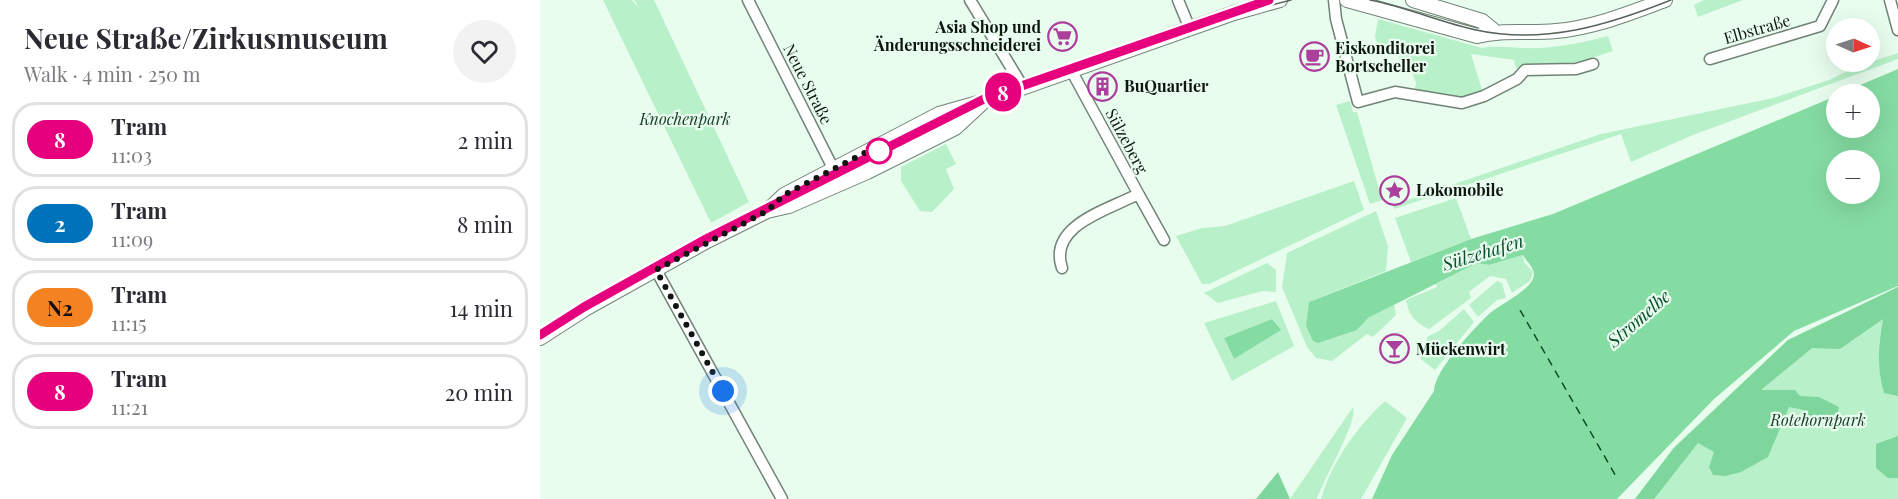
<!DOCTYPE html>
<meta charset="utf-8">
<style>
:root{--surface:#fff;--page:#f2f2f3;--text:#2b2b33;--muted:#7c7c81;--line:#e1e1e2}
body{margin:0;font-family:"Playfair Display",serif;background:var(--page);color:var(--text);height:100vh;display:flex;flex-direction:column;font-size:22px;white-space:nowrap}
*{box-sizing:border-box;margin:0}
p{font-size:20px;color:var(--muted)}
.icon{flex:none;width:33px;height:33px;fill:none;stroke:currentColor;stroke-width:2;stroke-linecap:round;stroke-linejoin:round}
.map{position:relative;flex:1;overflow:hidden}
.drawer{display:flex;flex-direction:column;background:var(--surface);width:540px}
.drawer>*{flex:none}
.badge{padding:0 12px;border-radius:20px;font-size:21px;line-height:39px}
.needle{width:39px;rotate:93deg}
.tools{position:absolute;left:1286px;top:18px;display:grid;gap:12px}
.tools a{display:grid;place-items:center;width:54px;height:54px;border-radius:50%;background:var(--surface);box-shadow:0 6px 24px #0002;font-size:30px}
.you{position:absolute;width:30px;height:30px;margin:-15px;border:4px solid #fff;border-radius:50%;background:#1a73e8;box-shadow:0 0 0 9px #1a73e833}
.map>.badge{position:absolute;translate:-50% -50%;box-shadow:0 0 0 3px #fff}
.round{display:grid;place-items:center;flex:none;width:63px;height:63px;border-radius:32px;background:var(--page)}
.overview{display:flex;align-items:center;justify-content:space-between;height:102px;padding:0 24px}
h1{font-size:28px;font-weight:700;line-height:45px}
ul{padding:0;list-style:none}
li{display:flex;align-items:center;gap:18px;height:75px;margin:0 12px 9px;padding:0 12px;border:3px solid var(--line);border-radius:24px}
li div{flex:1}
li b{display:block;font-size:22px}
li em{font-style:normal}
li .badge{min-width:66px;font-weight:700;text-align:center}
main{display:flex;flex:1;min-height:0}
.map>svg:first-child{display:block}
.green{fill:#b8f1c9;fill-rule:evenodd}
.forest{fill:#7fd69d}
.water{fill:#85dca3;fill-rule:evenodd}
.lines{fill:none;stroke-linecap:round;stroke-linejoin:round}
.ferry{stroke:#0a4e2a;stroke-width:1.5;stroke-dasharray:8 6;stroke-linecap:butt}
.minor-casing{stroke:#718376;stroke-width:13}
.major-casing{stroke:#718376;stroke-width:16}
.minor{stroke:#fff;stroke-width:10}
.major{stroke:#fff;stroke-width:14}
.tram{stroke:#58635b;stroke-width:1.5}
.line-casing{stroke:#fff;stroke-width:14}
.line{stroke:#e6007e;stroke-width:9}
.walk{stroke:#0f1611;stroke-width:6;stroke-dasharray:0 10.8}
.stop-dot{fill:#fff;stroke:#e6007e;stroke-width:3}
.labels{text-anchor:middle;stroke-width:4.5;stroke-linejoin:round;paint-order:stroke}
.poi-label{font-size:16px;font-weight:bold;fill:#0f1611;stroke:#e8fdee;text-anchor:start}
.street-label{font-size:16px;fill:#0f1611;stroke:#e8fdee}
.park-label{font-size:16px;font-style:italic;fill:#1b4029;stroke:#e8fdee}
.water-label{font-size:18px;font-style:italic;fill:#0a4e2a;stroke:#e8fdee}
</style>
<main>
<section class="drawer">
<div class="overview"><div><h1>Neue Straße/Zirkusmuseum</h1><p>Walk · 4 min · 250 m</p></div><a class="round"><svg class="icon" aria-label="heart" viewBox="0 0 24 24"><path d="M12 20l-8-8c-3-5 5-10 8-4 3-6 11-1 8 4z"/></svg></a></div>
<ul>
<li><span class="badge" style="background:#e6007e;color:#fff">8</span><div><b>Tram</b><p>11:03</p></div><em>2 min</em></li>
<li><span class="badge" style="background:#0072bc;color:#fff">2</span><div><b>Tram</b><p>11:09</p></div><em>8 min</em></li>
<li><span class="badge" style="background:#f58220;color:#111">N2</span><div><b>Tram</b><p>11:15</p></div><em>14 min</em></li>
<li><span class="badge" style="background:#e6007e;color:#fff">8</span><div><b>Tram</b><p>11:21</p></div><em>20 min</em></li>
</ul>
</section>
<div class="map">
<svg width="1358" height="499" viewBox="0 0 1358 499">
<rect width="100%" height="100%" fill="#e8fdee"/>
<!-- green -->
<path class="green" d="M63,0h29l7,8 -5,-8h20l95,202 -38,21z
M1164,0h39l-45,17 -4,-12z
M838,19l104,29c19,-3 37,1 56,0 24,-1 47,-6 70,-12l5,15 -34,11 -63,6 -2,-8 -43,-6 13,42 -22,7 -48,-9 2,-11 -7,-18 -8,2 -4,-16 -16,4 -6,-18z
M1358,53v6l-205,76 -62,27 -10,-28 -227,75 -1,-4 208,-71 172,-36 56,-18 29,-14z
M810,101l3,11h4l25,88 -12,4 -34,-99z
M406,144l10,20 -10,5 8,20 -22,23 -12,-1 -19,-30v-14z
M814,181l10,29 -155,74h-7l-26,-48 26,-8 23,-2z
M916,198l15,41 -60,23 -16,-44z
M836,211l12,35 -2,25 -77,31 48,28 11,-12 26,-13 2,10 -23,22 -6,-3 -35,27 -16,-3 -9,-11 -25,-60 5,-34z
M983,255l1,7 9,10 -3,9 -18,12 -6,-14 -16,-3 -21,16 2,6 -42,31c-14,-7 -20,-13 -23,-29l31,-13 -1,-3 41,-21 12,2z
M727,263l9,7v22l-14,-1 -44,12 -14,-10z
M957,281l5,2 4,15 -9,2 -19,17 -9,-12z
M1358,287v212h-263l38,-51 115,-108z
M736,301l18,45 -62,35 -28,-58zM732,319l8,11 -46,29 -10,-21z
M924,309l10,13 -39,48 -18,-14 9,-11 1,-8 12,-6z
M845,401l22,17 -46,81h-40c11,-38 36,-72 64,-98z
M813,407c6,13 -30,73 -36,92h-27z"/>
<!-- forest -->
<path class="forest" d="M1358,287v109l-14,-3c-8,-30 -5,-46 -1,-74l-43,30 -28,-1 -51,42h34l5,6 19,1 20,10 -1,6 -24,11 -10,-7v-7l-15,-3 -21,50 -27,15 -16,4 -12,-1 -4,-8 5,-15 -16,-9 -44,56h-19l39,-51 114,-108z
M1358,436v42h-10l-12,-10v-24z
M738,472l12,27h-34z"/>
<!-- water -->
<path class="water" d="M1358,69v217l-104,45 -80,68 -97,100h-245l20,-44 42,-64c0,-20 41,-64 56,-78 11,-9 43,-24 44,-38 0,-8 -8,-14 -11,-20l-34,10 -12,-2 -109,55 -11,12 -39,13 -5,-2 -7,-15 3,-24 162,-63 82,-25 283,-118v32h33v-34h-30zM1296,160h33v34h-33z
M732,319l9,11 -47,29 -10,-21z"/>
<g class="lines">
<!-- ferry -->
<path class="ferry" d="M980,310l97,168"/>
<defs>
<path id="minor" d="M208,0l92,182
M430,0l53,87
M638,0l12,29
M794,0l2,19 22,83 37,-10 67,11 22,-7 33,-17 8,-9 51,-1 17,-5
M1350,0l8,30
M1170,59l110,-33 13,-26
M599,195l25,45
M522,268c-14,-41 42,-57 70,-71l7,-2 -68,-125
M116,270l126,229"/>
<path id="major" d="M807,0l130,36c26,-7 52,-2 79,-5 37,-3 74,-18 109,-31
M873,0l69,21 11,9
M227,211l17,-16 155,-81 46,-13 249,-88 46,-13
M0,338l45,-29 122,-68 60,-30 22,-5 78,-34 88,-44 26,-24"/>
</defs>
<!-- minor casing -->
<use href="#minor" class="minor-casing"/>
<!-- major casing -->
<use href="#major" class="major-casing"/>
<!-- minor -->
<use href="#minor" class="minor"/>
<!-- major -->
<use href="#major" class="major"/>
<!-- tram -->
<path class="tram" d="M830,0c36,7 70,22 106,30 68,15 132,-5 195,-30
M0,341l46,-30 122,-68 278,-140 255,-90 50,-13"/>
</g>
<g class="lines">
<defs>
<path id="line" d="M0,335l44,-28 122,-68 278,-140 285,-99"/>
</defs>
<!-- line casing -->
<use href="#line" class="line-casing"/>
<!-- line -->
<use href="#line" class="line"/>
<!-- walk -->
<path class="walk" d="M183,391l-67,-121 111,-59 17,-16 92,-48 3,4"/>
</g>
<!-- icons -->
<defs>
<symbol id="supermarket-ring" viewBox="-11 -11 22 22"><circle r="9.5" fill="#e8fdee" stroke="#ac3e9c" stroke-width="1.5"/><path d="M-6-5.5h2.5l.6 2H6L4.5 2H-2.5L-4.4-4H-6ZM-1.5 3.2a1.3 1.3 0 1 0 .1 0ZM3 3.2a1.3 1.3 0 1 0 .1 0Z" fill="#ac3e9c"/></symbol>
<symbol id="cafe-ring" viewBox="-11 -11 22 22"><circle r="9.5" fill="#e8fdee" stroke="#ac3e9c" stroke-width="1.5"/><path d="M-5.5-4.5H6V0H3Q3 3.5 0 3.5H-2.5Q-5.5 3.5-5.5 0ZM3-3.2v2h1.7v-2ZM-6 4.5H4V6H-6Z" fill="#ac3e9c"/></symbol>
<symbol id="building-ring" viewBox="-11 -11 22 22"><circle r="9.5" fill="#e8fdee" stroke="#ac3e9c" stroke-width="1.5"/><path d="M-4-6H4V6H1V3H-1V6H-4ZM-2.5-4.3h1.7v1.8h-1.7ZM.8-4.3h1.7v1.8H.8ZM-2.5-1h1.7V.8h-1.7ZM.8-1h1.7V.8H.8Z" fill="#ac3e9c"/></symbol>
<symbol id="sight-ring" viewBox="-11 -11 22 22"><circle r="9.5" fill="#e8fdee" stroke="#ac3e9c" stroke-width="1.5"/><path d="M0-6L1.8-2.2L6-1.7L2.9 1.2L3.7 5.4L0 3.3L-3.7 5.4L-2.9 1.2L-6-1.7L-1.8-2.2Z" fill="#ac3e9c"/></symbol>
<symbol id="bar-ring" viewBox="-11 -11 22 22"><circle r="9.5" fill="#e8fdee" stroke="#ac3e9c" stroke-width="1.5"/><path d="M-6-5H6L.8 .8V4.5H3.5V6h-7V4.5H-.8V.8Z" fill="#ac3e9c"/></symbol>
</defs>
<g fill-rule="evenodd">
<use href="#supermarket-ring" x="506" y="20" width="33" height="33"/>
<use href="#cafe-ring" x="758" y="40" width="33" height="33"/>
<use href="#building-ring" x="546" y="70" width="33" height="33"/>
<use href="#sight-ring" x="838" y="174" width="33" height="33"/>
<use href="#bar-ring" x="838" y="332" width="33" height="33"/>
</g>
<!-- markers -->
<circle class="stop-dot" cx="339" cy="151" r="12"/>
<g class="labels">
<!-- poi labels -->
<g class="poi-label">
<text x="501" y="33" text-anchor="end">Asia Shop und<tspan x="501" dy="18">Änderungsschneiderei</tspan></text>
<text x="795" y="54">Eiskonditorei<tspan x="795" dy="18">Bortscheller</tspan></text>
<text x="584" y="92">BuQuartier</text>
<text x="876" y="196">Lokomobile</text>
<text x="876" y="355">Mückenwirt</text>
</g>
<!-- street labels -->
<g class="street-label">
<text transform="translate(1217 29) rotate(-16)" y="6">Elbstraße</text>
<text transform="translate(268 84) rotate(63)" y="6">Neue Straße</text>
<text transform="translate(587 141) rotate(62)" y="6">Sülzeberg</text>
</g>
<!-- park labels -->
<g class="park-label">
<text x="145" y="125">Knochenpark</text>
<text x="1278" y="426">Rotehornpark</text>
</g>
<!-- water labels -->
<g class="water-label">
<text transform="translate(943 253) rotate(-17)" y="6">Sülzehafen</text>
<text transform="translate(1099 319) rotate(-41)" y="6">Stromelbe</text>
</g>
</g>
</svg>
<div class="tools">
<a><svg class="needle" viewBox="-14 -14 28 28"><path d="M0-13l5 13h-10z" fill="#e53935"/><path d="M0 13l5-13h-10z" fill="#7c7c81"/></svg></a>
<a>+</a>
<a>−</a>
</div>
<div class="you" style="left:183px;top:391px"></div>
<b class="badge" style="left:463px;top:92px;background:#e6007e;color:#fff">8</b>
</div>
</main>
